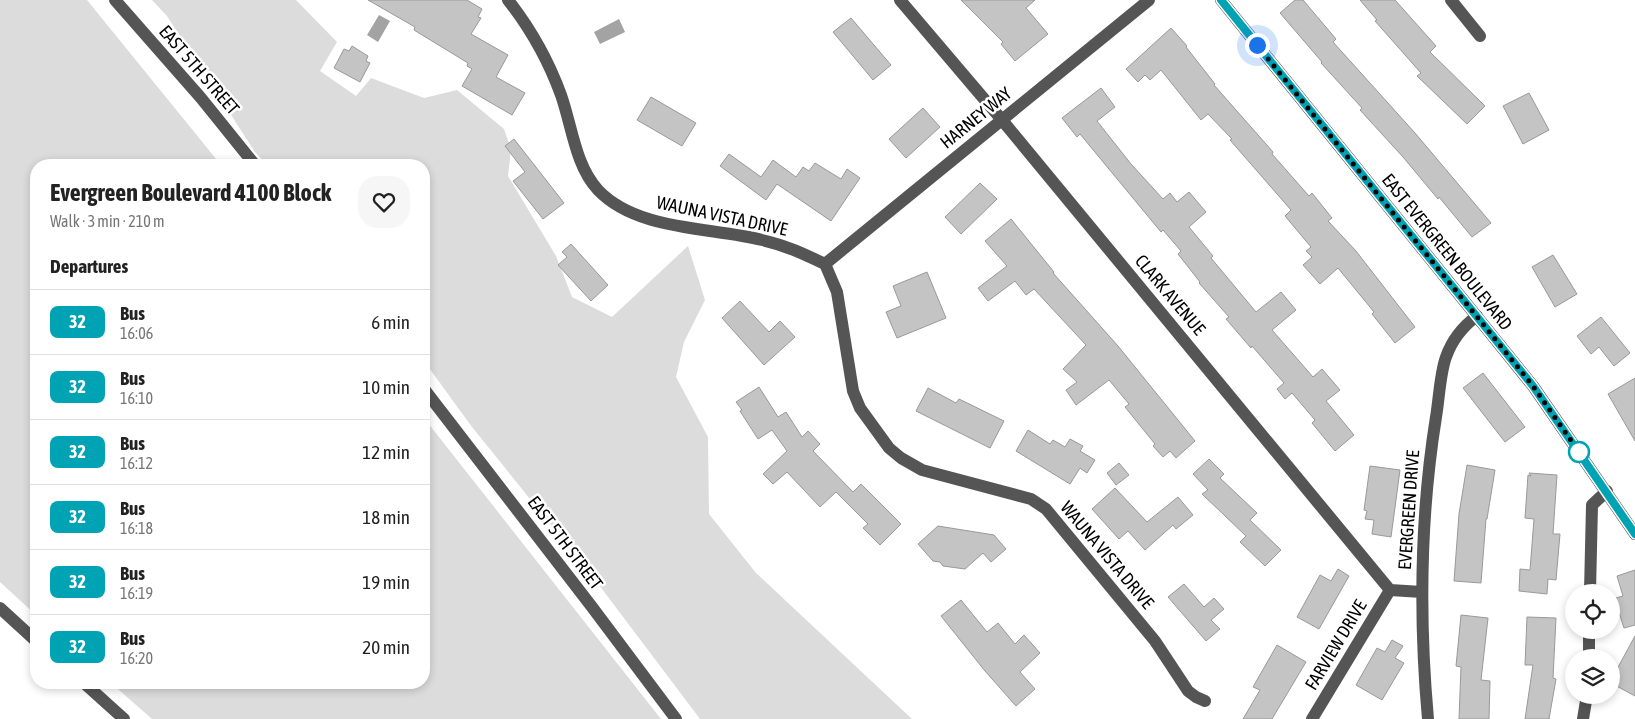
<!DOCTYPE html>
<meta charset="utf-8">
<style>
:root{--surface:#fff;--page:#f6f6f6;--text:#222;--muted:#767676;--line:#e0e0e0}
body{margin:0;font-family:"Asap Condensed",sans-serif;background:var(--page);color:var(--text);height:100vh;display:flex;flex-direction:column;font-size:19px;white-space:nowrap}
*{box-sizing:border-box;margin:0}
p{font-size:16px;color:var(--muted)}
.icon{flex:none;width:28px;height:28px;fill:none;stroke:currentColor;stroke-width:2;stroke-linecap:round;stroke-linejoin:round}
.map{position:relative;flex:1;overflow:hidden}
.side{position:absolute;left:30px;top:159px;width:400px;height:530px;display:flex;flex-direction:column;background:var(--surface);border-radius:20px;box-shadow:0 2px 8px #0003}
.side>*{flex:none}
.badge{padding:0 10px;border-radius:8px;font-size:18px;line-height:32px}
.tools{position:absolute;left:1565px;top:584px;display:grid;gap:10px}
.tools a{display:grid;place-items:center;width:55px;height:55px;border-radius:50%;background:var(--surface);box-shadow:0 2px 8px #0003;font-size:25px}
.you{position:absolute;width:25px;height:25px;margin:-12px;border:4px solid #fff;border-radius:50%;background:#1a73e8;box-shadow:0 0 0 8px #1a73e833}
.map>.badge{position:absolute;translate:-50% -50%;box-shadow:0 0 0 2px #fff}
h2{padding:0 20px;font-size:19px;line-height:45px}
.round{display:grid;place-items:center;flex:none;width:52px;height:52px;border-radius:20px;background:var(--page)}
.headline{display:flex;align-items:center;justify-content:space-between;height:85px;padding:0 20px}
h1{font-size:24px;font-weight:700;line-height:38px}
ul{padding:0;list-style:none}
li{display:flex;align-items:center;gap:15px;height:65px;padding:0 20px;border-top:1px solid var(--line)}
li div{flex:1}
li b{display:block;font-size:19px}
li em{font-style:normal}
li .badge{min-width:55px;font-weight:700;text-align:center}
.map>svg:first-child{display:block}
.green{fill:#dcdcdc}
.water{fill:#a3a3a3}
.building{fill:#c4c4c4;stroke:#999}
.lines{fill:none;stroke-linecap:round;stroke-linejoin:round}
.minor{stroke:#555;stroke-width:12}
.line-casing{stroke:#fff;stroke-width:11}
.line{stroke:#00a3b4;stroke-width:8}
.walk{stroke:#000;stroke-width:5;stroke-dasharray:0 9}
.stop-dot{fill:#fff;stroke:#00a3b4;stroke-width:2.5}
.labels{text-anchor:middle;stroke-width:5;stroke-linejoin:round;paint-order:stroke}
.street-label{font-size:18px;fill:#000;stroke:#fff}
</style>
<div class="map">
<svg width="1635" height="719" viewBox="0 0 1635 719">
<rect width="100%" height="100%" fill="#fff"/>
<!-- green -->
<path class="green" d="M0,0h87l134,165h-185v450l-36,-33z
M152,0h144l41,42 -17,29 36,25 15,-18 53,20 33,-8 47,39 7,20 -3,27 48,80 16,41 40,20 76,-71 17,54 -21,42 -8,35 32,60 1,77 47,59 156,146h-212l-107,-142 -121,-150 -48,-66v-196h-157l-12,-13 -88,-136z
M424,418l237,301h-509l-41,-36 313,-1z"/>
<!-- water -->
<path class="water" d="M379,15l11,6 -12,21 -11,-7z
M619,19l6,13 -25,12 -6,-12z"/>
<!-- building -->
<path class="building" d="M368,0h99l15,9 -4,8 3,1 -10,16 37,21 -12,22 29,16 -13,22 -50,-29 10,-17 -5,-3 1,-3 -54,-33 1,-3z
M961,0h74l-9,8 22,26 -33,27 -14,-17 2,-2z
M1295,0h8l33,39 -3,3 82,91 76,90 -19,14 -33,-40 -1,2 -35,-42 -43,-47 2,-2 -41,-45 1,-1 -42,-49z
M1360,0h35l41,46 -6,6 55,54 -18,18 -50,-48 4,-3 -46,-52 2,-1z
M851,18l40,47 -18,15 -40,-48z
M1171,28l16,18 -1,1 29,37 -1,1 59,67 -1,2 37,42 3,-3 20,25 -4,3 28,30 59,76 -20,16 -23,-29 2,-2 -36,-44 -18,16 -17,-19 9,-8 -6,-6 5,-4 -26,-31 6,-6 -61,-70 2,-1 -24,-25 -7,6 -40,-50 -11,10 -5,-5 -7,7 -12,-13z
M352,46l16,10 -2,5 4,2 -10,19 -26,-14 10,-19 5,2z
M1101,88l14,19 -18,14 34,43 32,35 7,-6 7,9 12,-10 17,20 -17,15 24,29 -2,2 45,54 25,-20 15,18 -24,20 41,47 9,-8 18,21 -14,11 28,34 -19,16 -23,-28 3,-3 -23,-27 -7,6 -8,-10 7,-6 -32,-37 -1,2 -25,-29 3,-2 -30,-34 1,-1 -22,-28 3,-3 -18,-21 -2,2 -81,-98 -3,3 -15,-19z
M1529,93l20,37 -26,14 -20,-38z
M651,97l45,26 -14,23 -45,-26z
M923,108l17,19 -34,31 -17,-19z
M514,139l50,64 -21,16 -30,-38 12,-9 -20,-26z
M729,154l32,23 12,-17 23,17 7,-10 6,4 6,-8 26,16 6,-10 13,9 -29,43 -54,-37 -11,16 -46,-34z
M980,183l17,16 -36,35 -16,-17z
M1011,219l43,53 -1,1 65,73 77,95 -19,17 -6,-7 -7,6 -10,-11 2,-2 -30,-37 4,-3 -20,-24 -33,25 -10,-15 11,-8 -14,-13 23,-24 -52,-56 -8,6 -11,-14 -27,20 -10,-13 29,-22 -22,-25z
M571,244l37,41 -17,16 -33,-36 9,-8 -5,-5z
M1553,255l24,39 -22,13 -23,-40z
M927,272l19,46 -49,20 -11,-26 15,-6 -8,-20z
M740,301l29,31 11,-11 15,16 -31,28 -42,-47z
M1601,317l29,36 -16,13 -15,-19 -8,7 -14,-18z
M1483,373l42,54 -20,15 -42,-54z
M1635,378v63l-27,-47z
M759,387l19,30 8,-5 16,25 6,-6 12,13 -7,7 40,41 8,-8 40,40 -21,21 -17,-17 5,-4 -32,-32 -16,15 -33,-35 -14,12 -10,-10 24,-23 -15,-21 -14,9 -18,-28 2,-1 -6,-8z
M928,388l28,15 3,-4 45,22 -14,27 -74,-37z
M1028,430l22,14 3,-4 12,7 5,-8 13,7 -3,5 15,9 -8,13 -7,-5 -10,16 -54,-33z
M1209,459l15,15 -4,4 37,35 -7,7 31,30 -16,16 -25,-24 6,-6 -44,-42 6,-4 -15,-16z
M1119,463l10,12 -13,10 -9,-12z
M1467,465l28,5 -8,49h-1l-5,64 -27,-2 5,-67z
M1370,466l30,4 -9,67 -19,-3 2,-14 -9,-1 2,-8 -3,-1z
M1529,473l28,2 -4,59h7l-4,46 -8,-1 -1,15 -28,-3 1,-22 10,1 4,-51 -9,-1 3,-43 3,1z
M1115,488l32,34 31,-25 15,18 -17,14 -3,-4 -28,25 -17,-19 -9,8 -27,-30z
M938,526l56,9 12,14 -15,13 -8,-9 -18,16 -22,-3 -3,-4 -7,-1 -15,-17z
M1338,569l11,7 -30,53 -22,-12 23,-42 11,6z
M1635,570v55l-11,3 -8,-25v-5l7,-2 -6,-20z
M1184,584l20,23 10,-9 10,11 -13,11 9,9 -14,12 -38,-44z
M961,600l26,32 11,-9 17,21 9,-9 16,18 -20,19 15,17 -19,17 -31,-35 -44,-55z
M1461,615l27,3 -7,62 9,1 -1,38h-30l2,-52 -5,-1z
M1527,617l29,1 -3,60 3,1 -7,40h-24l8,-54h-8z
M1635,636v60l-24,-13v-3z
M1392,640l11,6 -8,12 9,5 -22,37 -26,-15 21,-37 8,4z
M1277,645l29,17 -34,57h-29l17,-29 -7,-3z"/>
<g class="lines">
<!-- minor -->
<path class="minor" d="M115,0l86,98 54,67
M508,0c22,28 41,62 53,95 11,31 14,70 37,95 39,41 112,37 164,50 23,5 42,14 63,24l12,28 16,99 7,17 29,40 12,10 21,12 109,29 15,10 109,132 33,50 8,6 9,4
M900,0l102,120 388,470 32,2
M1221,0l312,386 102,148
M1451,0l29,36
M825,264l324,-264
M424,389l168,218 84,112
M1590,592l2,-87 15,-14
M0,608l36,33
M1589,658v-28
M83,682l41,37
M1312,719l78,-129
M1428,719c-9,-100 -8,-202 8,-302 3,-17 4,-44 10,-60 6,-17 16,-30 31,-41
M1583,719l4,-24"/>
</g>
<g class="lines">
<defs>
<path id="line" d="M1221,0l312,386 102,148"/>
</defs>
<!-- line casing -->
<use href="#line" class="line-casing"/>
<!-- line -->
<use href="#line" class="line"/>
<!-- walk -->
<path class="walk" d="M1257,45l276,341 46,66"/>
</g>
<!-- markers -->
<circle class="stop-dot" cx="1579" cy="452" r="10"/>
<g class="labels">
<!-- street labels -->
<g class="street-label">
<text transform="translate(199 70) rotate(49)" y="6">EAST 5TH STREET</text>
<text transform="translate(976 118) rotate(-39)" y="6">HARNEY WAY</text>
<text transform="translate(722 216) rotate(12)" y="6">WAUNA VISTA DRIVE</text>
<text transform="translate(1447 252) rotate(51)" y="6">EAST EVERGREEN BOULEVARD</text>
<text transform="translate(1170 295) rotate(50)" y="6">CLARK AVENUE</text>
<text transform="translate(1409 510) rotate(-86)" y="6">EVERGREEN DRIVE</text>
<text transform="translate(565 543) rotate(53)" y="6">EAST 5TH STREET</text>
<text transform="translate(1107 555) rotate(50)" y="6">WAUNA VISTA DRIVE</text>
<text transform="translate(1336 645) rotate(-59)" y="6">FARVIEW DRIVE</text>
</g>
</g>
</svg>
<div class="tools">
<a><svg class="icon" aria-label="locate" viewBox="0 0 24 24"><circle cx="12" cy="12" r="6"/><path d="M12 2v4M12 18v4M2 12h4M18 12h4"/></svg></a>
<a><svg class="icon" aria-label="layers" viewBox="0 0 24 24"><path d="M12 4l9 5-9 5-9-5zM3 14l9 5 9-5"/></svg></a>
</div>
<div class="you" style="left:1257px;top:45px"></div>
<section class="side">
<div class="headline"><div><h1>Evergreen Boulevard 4100 Block</h1><p>Walk · 3 min · 210 m</p></div><a class="round"><svg class="icon" aria-label="heart" viewBox="0 0 24 24"><path d="M12 20l-8-8c-3-5 5-10 8-4 3-6 11-1 8 4z"/></svg></a></div>
<h2>Departures</h2>
<ul>
<li><span class="badge" style="background:#00a3b4;color:#fff">32</span><div><b>Bus</b><p>16:06</p></div><em>6 min</em></li>
<li><span class="badge" style="background:#00a3b4;color:#fff">32</span><div><b>Bus</b><p>16:10</p></div><em>10 min</em></li>
<li><span class="badge" style="background:#00a3b4;color:#fff">32</span><div><b>Bus</b><p>16:12</p></div><em>12 min</em></li>
<li><span class="badge" style="background:#00a3b4;color:#fff">32</span><div><b>Bus</b><p>16:18</p></div><em>18 min</em></li>
<li><span class="badge" style="background:#00a3b4;color:#fff">32</span><div><b>Bus</b><p>16:19</p></div><em>19 min</em></li>
<li><span class="badge" style="background:#00a3b4;color:#fff">32</span><div><b>Bus</b><p>16:20</p></div><em>20 min</em></li>
</ul>
</section>
</div>
